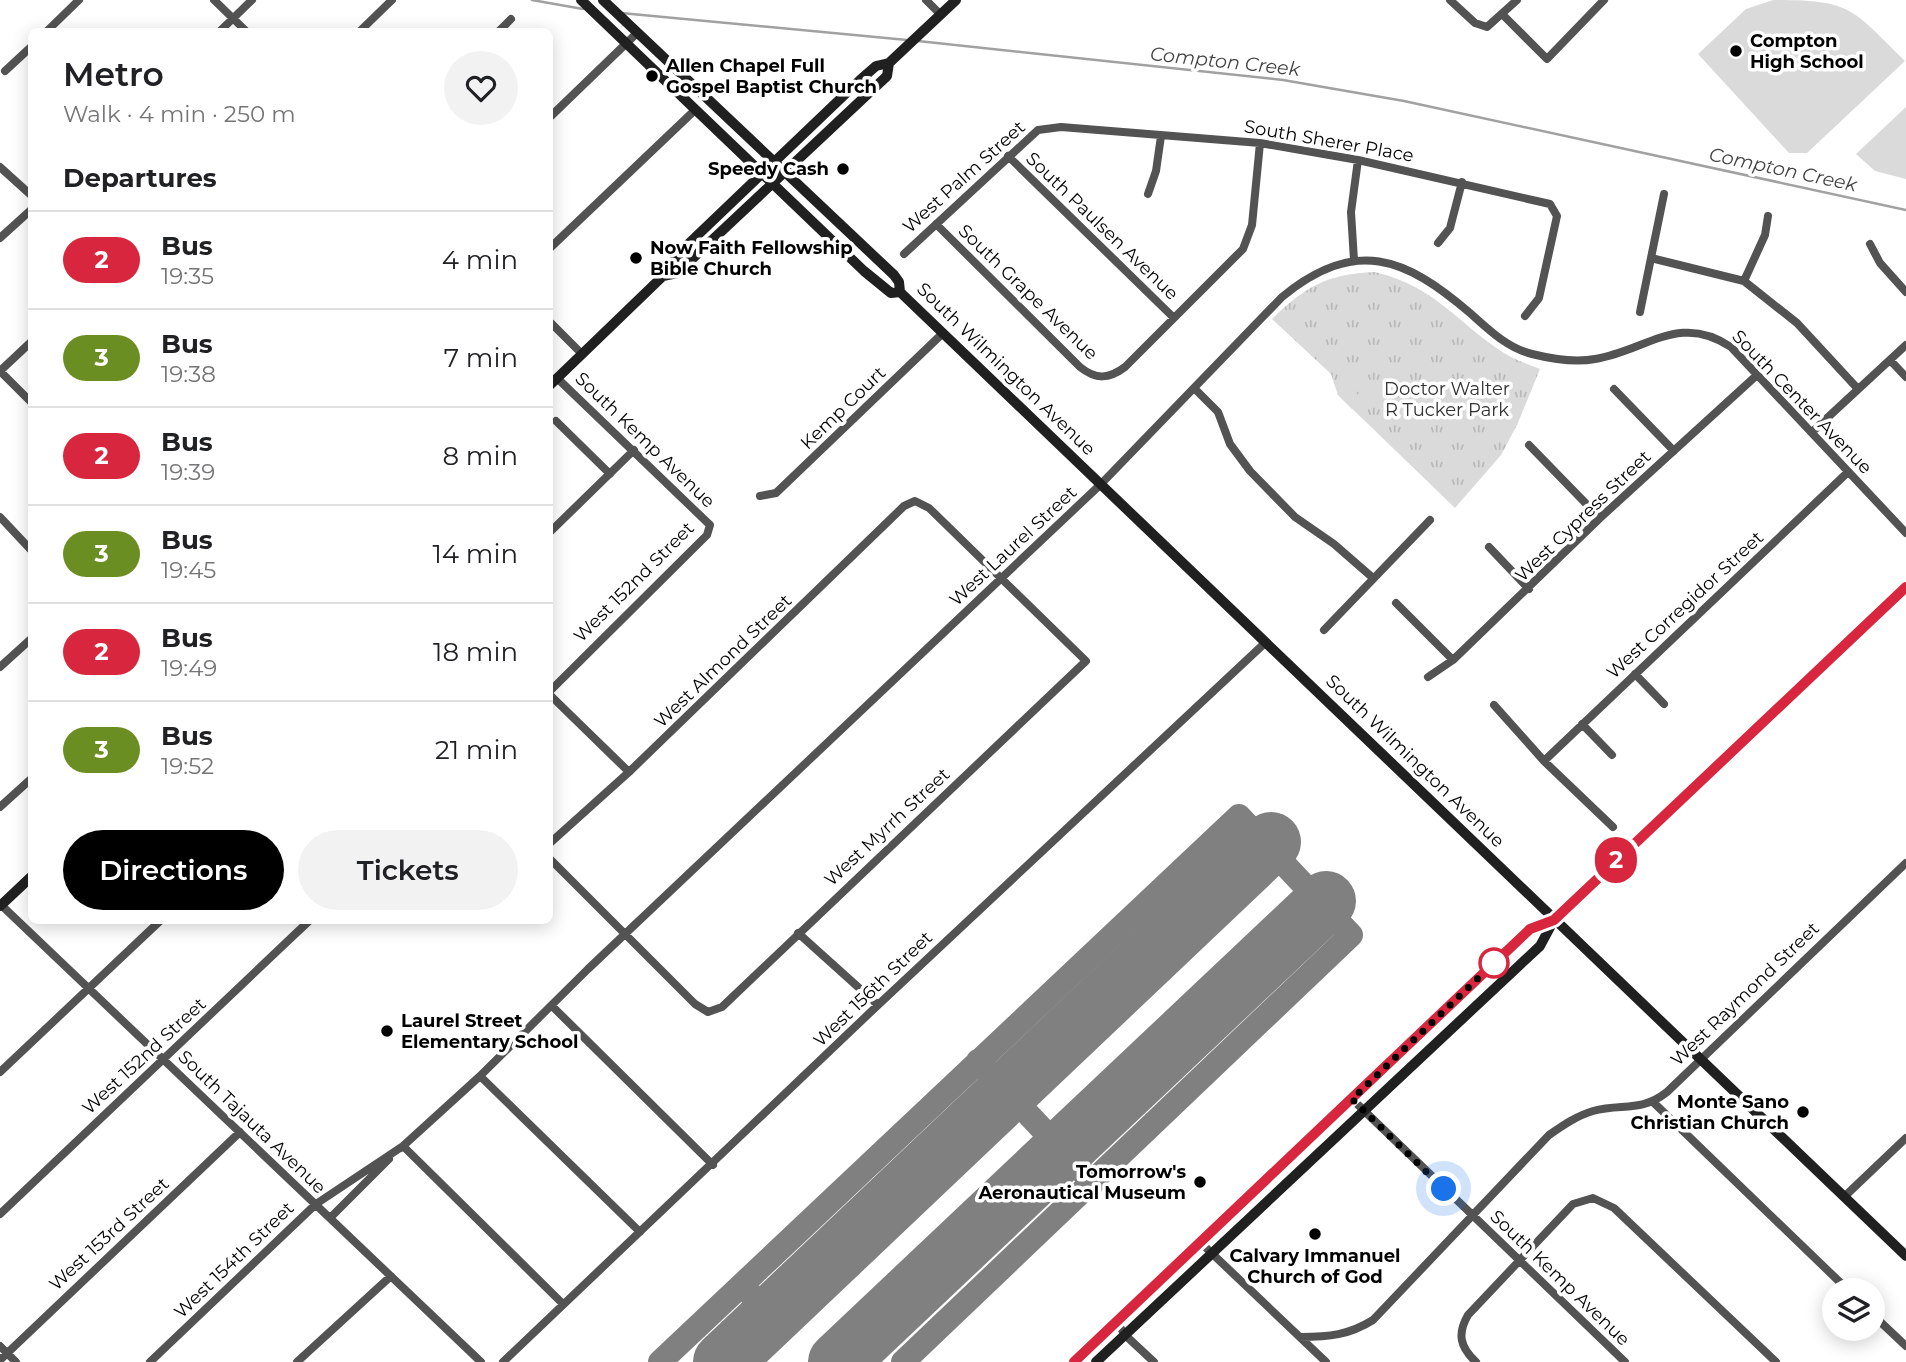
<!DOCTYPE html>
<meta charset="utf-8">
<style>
:root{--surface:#fff;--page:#f2f2f2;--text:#202124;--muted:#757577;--line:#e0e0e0;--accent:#000}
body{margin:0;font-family:Montserrat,sans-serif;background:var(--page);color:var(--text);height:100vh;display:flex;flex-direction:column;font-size:26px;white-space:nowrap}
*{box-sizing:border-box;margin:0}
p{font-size:23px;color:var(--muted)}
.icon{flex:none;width:38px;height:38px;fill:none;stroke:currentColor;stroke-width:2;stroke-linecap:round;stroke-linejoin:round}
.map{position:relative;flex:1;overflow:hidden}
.sheet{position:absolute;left:28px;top:28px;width:525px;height:896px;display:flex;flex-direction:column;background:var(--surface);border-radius:10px;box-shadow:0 4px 18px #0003}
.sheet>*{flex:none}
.badge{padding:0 14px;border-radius:23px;font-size:24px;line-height:46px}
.fabs{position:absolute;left:1822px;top:1278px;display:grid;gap:14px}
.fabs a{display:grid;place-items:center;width:63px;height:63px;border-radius:50%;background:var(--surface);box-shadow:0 4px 18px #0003;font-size:35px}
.you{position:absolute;width:35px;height:35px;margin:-18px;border:5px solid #fff;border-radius:50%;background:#1a73e8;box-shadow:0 0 0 10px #1a73e833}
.map>.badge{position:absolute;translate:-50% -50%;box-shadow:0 0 0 4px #fff}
h2{padding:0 35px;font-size:26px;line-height:63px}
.round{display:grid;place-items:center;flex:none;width:74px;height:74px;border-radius:37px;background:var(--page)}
.summary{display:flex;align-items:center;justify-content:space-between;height:119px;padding:0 35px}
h1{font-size:33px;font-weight:600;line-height:52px}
.cta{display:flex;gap:14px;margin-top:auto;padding:14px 35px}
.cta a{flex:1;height:80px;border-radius:42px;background:var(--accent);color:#fff;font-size:28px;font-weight:600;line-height:80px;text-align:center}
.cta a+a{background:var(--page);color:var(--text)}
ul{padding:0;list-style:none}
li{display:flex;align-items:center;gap:21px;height:98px;padding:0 35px;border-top:2px solid var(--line)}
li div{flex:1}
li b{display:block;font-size:26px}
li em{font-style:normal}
li .badge{min-width:77px;font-weight:700;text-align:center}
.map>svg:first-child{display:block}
.park{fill:url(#park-tufts)}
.garden{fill:#dadada}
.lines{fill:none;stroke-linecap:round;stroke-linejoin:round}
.stream{stroke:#a1a1a1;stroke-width:2.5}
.taxiway{stroke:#808080;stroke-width:24}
.runway{stroke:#808080;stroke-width:60}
.street{stroke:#535353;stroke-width:8}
.secondary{stroke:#202020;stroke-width:10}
.line-casing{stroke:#fff;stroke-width:16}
.line{stroke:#d7263d;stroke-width:10}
.walk{stroke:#000;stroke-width:7;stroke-dasharray:0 12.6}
.poi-dot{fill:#000;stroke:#fff;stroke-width:2.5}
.stop-dot{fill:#fff;stroke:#d7263d;stroke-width:3.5}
.labels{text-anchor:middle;stroke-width:7;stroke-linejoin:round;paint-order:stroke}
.poi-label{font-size:18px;font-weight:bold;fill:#000;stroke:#fff;text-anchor:start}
.street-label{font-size:18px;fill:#000;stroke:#fff}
.park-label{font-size:18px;fill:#313131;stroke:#fff}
.water-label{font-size:19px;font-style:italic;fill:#424242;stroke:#fff}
</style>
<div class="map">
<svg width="1906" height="1362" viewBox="0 0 1906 1362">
<defs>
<pattern id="park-tufts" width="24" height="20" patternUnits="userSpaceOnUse" patternTransform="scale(1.75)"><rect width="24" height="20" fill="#dadada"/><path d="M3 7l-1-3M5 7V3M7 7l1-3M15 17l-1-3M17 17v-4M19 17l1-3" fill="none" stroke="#b9b9b9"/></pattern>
</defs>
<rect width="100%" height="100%" fill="#fff"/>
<!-- park -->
<path class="park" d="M1375,272c61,15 80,49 129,81 11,7 24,11 36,16l-23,56 -16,30 -46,53 -117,-113 -7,-21 -59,-55c34,-33 55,-45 103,-47z"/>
<!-- garden -->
<path class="garden" d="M1773,0c79,0 78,8 132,61l-98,92h-18l-91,-99 48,-45z
M1906,107v72l-31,-8 -19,-17z
M1347,384l15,15 -10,10 -15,-15z"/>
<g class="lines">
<!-- stream -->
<path class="stream" d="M532,0l51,9
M621,13l286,27
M918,41l365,39 121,21 502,109"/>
<!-- taxiway -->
<path class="taxiway" d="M978,1061l115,122
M742,1285l30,31
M660,1362l579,-546 112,119 -448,427"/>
<!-- runway -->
<path class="runway" d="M723,1362l548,-520
M838,1362l488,-461"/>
<!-- street -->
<path class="street" d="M214,0l33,32
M926,0l15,15
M1450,0l25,23 12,4 30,-27
M1503,15l44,44 57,-59
M46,32l33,-32
M219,32l33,-32
M359,32l33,-32
M498,32l13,-13
M5,71l27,-25
M550,117l87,-84
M1008,156l166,162
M0,167l32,29
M1148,194l8,-23 5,-35
M936,224l144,143c16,13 29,12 45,0l118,-118 9,-24 8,-82
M0,238l32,-29
M1438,243l12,-15 12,-46
M1870,244l10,19 26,29
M550,248l145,-138
M904,254l134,-124 23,-3 199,16 98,17 192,44 7,12 -18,82 -14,18
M1651,258l93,23 53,42 61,66
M1354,260l-3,-48 7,-52
M1744,281l21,-46 3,-19
M1640,312l24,-118
M550,322l32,32
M1890,360l16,17
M0,371l32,32
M0,371l32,-30
M1195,389l23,23 12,32 20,27 45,46 39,27 39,34
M1614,389l60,62
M556,421l54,53
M1812,432l94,-87
M1529,445l71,73
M760,496l16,-3 167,-160
M0,517l32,34
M550,532l84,-82
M1489,547l40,42
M1396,603l57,57
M1324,630l106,-110
M0,667l32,-29
M1635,674l29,30
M1428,677l25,-17 147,-142 157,-143
M550,691l157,-156 3,-10 -153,-147
M550,695l79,77
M1494,705l50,56 69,66
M1582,724l30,31
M1544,761l304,-289
M0,807l32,-29
M550,843l79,-71 275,-266 11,-5 14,7 157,153 -364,346 -14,5 -13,-8 -145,-145
M0,904l481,458
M798,933l80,72
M552,1006l161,159
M0,1072l161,-152
M480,1076l160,156
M1352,1099l273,263
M1653,1102l195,188
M401,1148l2,-2 160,158
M1844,1197l62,-59
M0,1214l310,-294
M330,1218l59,-59
M1201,1243l125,119
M1872,1314l34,32
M1117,1322l8,13 29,27
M1300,1337c29,0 49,-2 73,-17l176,-185c13,-9 27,-19 44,-24 30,-8 47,2 74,-19l239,-229
M0,1346l16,16
M0,1360l240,-228
M150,1362l166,-158 87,-58 77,-70 108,-107 513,-485 181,-187c73,-60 123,-40 188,16 18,16 37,35 62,41 20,5 42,9 63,5 51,-8 84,-47 136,-12l175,186
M297,1362l94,-86
M503,1362l375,-357 388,-363
M1476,1362c-16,-15 -19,-28 -8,-47l105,-111 20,-6 21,10 162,154"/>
<!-- secondary -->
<path class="secondary" d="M581,0l283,271 27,22 9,-1
M603,0l291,275 5,7 1,10 1006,964
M663,276l14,-3 210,-197 2,-13
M550,385l113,-109 19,-26 178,-170 16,-14 13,-3 67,-63
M0,906l32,-30
M1074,1362l456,-433 24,-9
M1096,1362l444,-416 14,-26 352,-333"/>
</g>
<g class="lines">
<defs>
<path id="line" d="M1074,1362l456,-433 24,-9 352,-333"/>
</defs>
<!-- line casing -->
<use href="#line" class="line-casing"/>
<!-- line -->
<use href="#line" class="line"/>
<!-- walk -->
<path class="walk" d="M1444,1189l-92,-90 142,-136"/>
</g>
<!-- markers -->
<g class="poi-dot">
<circle cx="1736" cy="51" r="7"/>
<circle cx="652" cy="76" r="7"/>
<circle cx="843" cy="169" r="7"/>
<circle cx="636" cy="258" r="7"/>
<circle cx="387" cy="1031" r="7"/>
<circle cx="1803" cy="1112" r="7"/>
<circle cx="1200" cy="1182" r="7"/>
<circle cx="1315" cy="1234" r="7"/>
</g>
<circle class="stop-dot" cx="1494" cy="963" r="14"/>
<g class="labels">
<!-- poi labels -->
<g class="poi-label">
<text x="1750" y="47">Compton<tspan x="1750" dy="21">High School</tspan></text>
<text x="666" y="72">Allen Chapel Full<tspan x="666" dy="21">Gospel Baptist Church</tspan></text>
<text x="829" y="175" text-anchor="end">Speedy Cash</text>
<text x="650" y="254">Now Faith Fellowship<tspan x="650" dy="21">Bible Church</tspan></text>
<text x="401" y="1027">Laurel Street<tspan x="401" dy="21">Elementary School</tspan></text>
<text x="1789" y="1108" text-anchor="end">Monte Sano<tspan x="1789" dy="21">Christian Church</tspan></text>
<text x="1186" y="1178" text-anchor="end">Tomorrow's<tspan x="1186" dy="21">Aeronautical Museum</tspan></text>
<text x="1315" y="1262" text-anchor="middle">Calvary Immanuel<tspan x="1315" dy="21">Church of God</tspan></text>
</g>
<!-- street labels -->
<g class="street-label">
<text transform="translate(1329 141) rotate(10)" y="6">South Sherer Place</text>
<text transform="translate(964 177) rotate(-42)" y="6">West Palm Street</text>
<text transform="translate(1102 226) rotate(44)" y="6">South Paulsen Avenue</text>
<text transform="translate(1028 292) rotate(44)" y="6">South Grape Avenue</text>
<text transform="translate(1006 369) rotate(44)" y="6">South Wilmington Avenue</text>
<text transform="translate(1802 402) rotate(46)" y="6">South Center Avenue</text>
<text transform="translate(843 408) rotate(-44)" y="6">Kemp Court</text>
<text transform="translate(645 440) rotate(44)" y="6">South Kemp Avenue</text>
<text transform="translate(1583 516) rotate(-44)" y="6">West Cypress Street</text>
<text transform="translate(1013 546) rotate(-43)" y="6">West Laurel Street</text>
<text transform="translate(634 582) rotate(-45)" y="6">West 152nd Street</text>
<text transform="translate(1685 605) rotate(-43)" y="6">West Corregidor Street</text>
<text transform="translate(723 661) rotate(-44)" y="6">West Almond Street</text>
<text transform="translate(1415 761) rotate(44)" y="6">South Wilmington Avenue</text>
<text transform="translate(887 827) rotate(-43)" y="6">West Myrrh Street</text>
<text transform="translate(873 989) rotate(-44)" y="6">West 156th Street</text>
<text transform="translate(1745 994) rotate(-44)" y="6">West Raymond Street</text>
<text transform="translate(144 1056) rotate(-43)" y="6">West 152nd Street</text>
<text transform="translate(252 1122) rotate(44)" y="6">South Tajauta Avenue</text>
<text transform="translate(109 1234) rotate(-43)" y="6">West 153rd Street</text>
<text transform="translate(234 1260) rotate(-44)" y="6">West 154th Street</text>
<text transform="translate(1560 1278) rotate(44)" y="6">South Kemp Avenue</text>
</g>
<!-- park labels -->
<g class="park-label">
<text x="1447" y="395">Doctor Walter<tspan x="1447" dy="21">R Tucker Park</tspan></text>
</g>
<!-- water labels -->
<g class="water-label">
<text transform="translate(1225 61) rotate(6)" y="7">Compton Creek</text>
<text transform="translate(1783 169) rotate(12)" y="7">Compton Creek</text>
</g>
</g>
</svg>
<div class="fabs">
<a><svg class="icon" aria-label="layers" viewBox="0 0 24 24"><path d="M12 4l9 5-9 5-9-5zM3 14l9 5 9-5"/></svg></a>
</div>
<div class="you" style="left:1444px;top:1189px"></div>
<b class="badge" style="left:1616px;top:860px;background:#d7263d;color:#fff">2</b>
<section class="sheet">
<div class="summary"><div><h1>Metro</h1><p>Walk · 4 min · 250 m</p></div><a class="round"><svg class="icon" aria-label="heart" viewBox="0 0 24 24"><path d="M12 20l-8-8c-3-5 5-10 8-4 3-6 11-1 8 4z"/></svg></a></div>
<h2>Departures</h2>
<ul>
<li><span class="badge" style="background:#d7263d;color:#fff">2</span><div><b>Bus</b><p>19:35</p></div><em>4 min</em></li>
<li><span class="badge" style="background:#6b8e23;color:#fff">3</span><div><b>Bus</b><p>19:38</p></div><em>7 min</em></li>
<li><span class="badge" style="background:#d7263d;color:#fff">2</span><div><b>Bus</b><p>19:39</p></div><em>8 min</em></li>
<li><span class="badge" style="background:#6b8e23;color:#fff">3</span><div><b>Bus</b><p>19:45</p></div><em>14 min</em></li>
<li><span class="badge" style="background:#d7263d;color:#fff">2</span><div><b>Bus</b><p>19:49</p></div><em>18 min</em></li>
<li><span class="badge" style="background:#6b8e23;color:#fff">3</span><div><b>Bus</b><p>19:52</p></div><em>21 min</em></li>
</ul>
<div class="cta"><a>Directions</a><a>Tickets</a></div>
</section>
</div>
